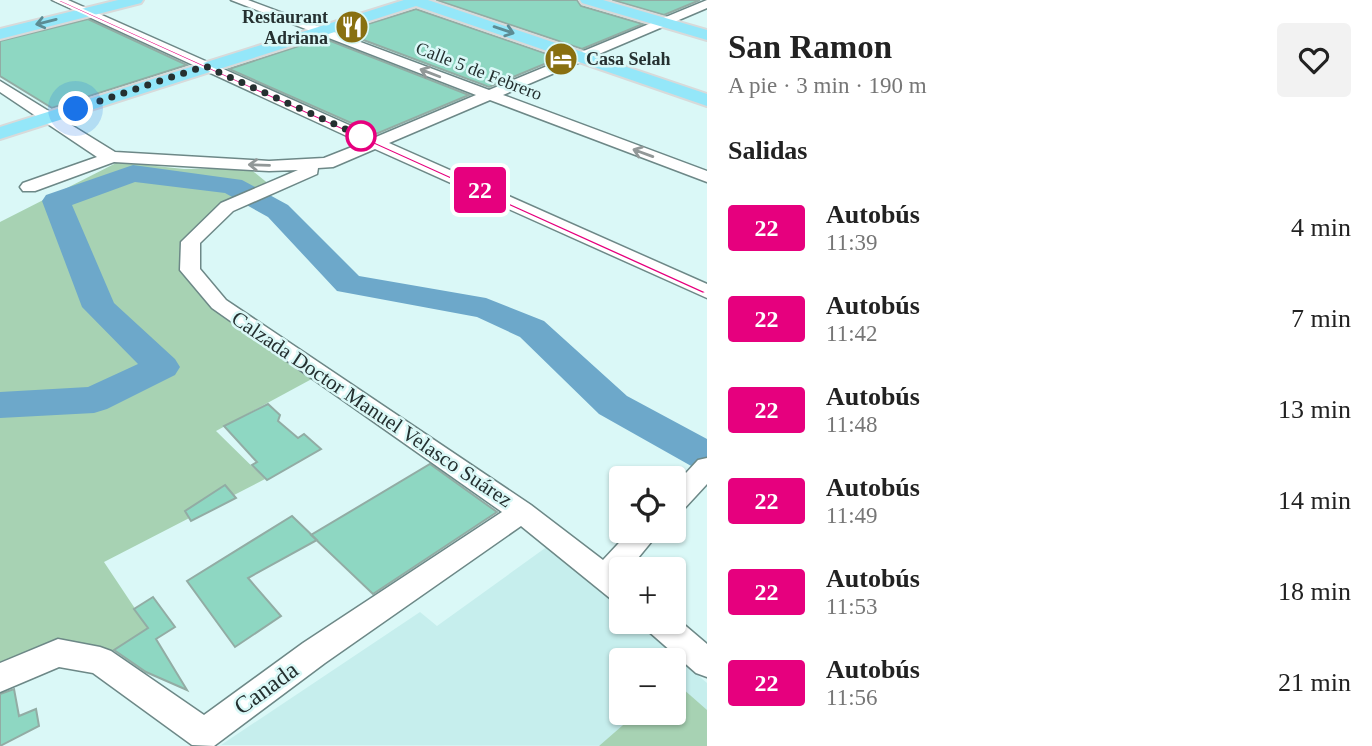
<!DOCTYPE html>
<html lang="es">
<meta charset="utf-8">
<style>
:root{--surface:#fff;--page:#f2f2f2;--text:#222;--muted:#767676}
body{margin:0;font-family:Georgia,serif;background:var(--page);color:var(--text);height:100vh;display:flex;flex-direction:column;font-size:26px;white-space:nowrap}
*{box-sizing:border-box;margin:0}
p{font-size:23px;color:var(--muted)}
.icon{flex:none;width:38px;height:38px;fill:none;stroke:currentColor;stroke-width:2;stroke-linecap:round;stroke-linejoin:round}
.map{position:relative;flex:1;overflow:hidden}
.sheet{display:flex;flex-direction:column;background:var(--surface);width:665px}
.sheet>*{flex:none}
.badge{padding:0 14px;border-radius:5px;font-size:24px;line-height:46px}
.fabs{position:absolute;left:609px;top:466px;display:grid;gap:14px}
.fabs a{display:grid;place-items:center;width:77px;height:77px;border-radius:7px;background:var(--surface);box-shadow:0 2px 5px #0004;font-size:35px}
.you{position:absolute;width:35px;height:35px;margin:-18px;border:5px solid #fff;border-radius:50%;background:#1a73e8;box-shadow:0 0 0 10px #1a73e833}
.map>.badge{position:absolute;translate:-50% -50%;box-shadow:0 0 0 4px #fff}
h2{padding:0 21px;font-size:26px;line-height:63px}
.round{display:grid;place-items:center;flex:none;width:74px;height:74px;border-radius:7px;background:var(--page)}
.head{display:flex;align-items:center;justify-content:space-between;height:119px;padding:0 21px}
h1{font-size:33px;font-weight:800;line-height:52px}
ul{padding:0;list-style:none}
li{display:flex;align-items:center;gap:21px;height:91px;padding:0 21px}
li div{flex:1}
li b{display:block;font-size:26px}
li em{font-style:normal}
li .badge{min-width:77px;font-weight:700;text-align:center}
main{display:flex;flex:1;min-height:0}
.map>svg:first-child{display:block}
.built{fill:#c6eeed;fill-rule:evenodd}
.green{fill:#a7d2b3}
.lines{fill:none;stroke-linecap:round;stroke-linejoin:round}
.river{fill:#6da8ca;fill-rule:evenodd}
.building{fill:#8ed7c2;stroke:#92aca4;stroke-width:2}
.minor-casing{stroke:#6d8887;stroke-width:3}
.major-casing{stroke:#d8dada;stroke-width:4}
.minor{fill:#fff;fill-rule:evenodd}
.major{fill:#94e7f9;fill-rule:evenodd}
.oneway{stroke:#5c8c94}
.oneway2{stroke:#929898}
.line{fill:#e6007e;stroke:#fff;stroke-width:2}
.walk{stroke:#253030;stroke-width:7;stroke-dasharray:0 12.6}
.stop-dot{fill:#fff;stroke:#e6007e;stroke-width:3.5}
.labels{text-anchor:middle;stroke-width:5;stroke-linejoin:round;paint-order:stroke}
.far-poi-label{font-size:18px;font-weight:bold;fill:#253030;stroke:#daf8f7;text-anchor:end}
.far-street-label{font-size:18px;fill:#253030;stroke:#daf8f7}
.street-label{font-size:21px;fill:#253030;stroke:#daf8f7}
.near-street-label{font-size:24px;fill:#253030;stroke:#daf8f7}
</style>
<main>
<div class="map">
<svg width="707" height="746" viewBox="0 0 707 746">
<rect width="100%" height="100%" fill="#daf8f7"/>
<!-- built -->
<path class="built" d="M548,546l73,63v12h14l72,62v63l-486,-1 199,-133 17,14zM621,660h53v52h-53z"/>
<!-- green -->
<path class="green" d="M118,162l66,7 65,-1 21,17 -68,38 -16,47 135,104 -105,57 49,48 -161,83 44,66 -41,27 -107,12v-445z
M674,681l33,29v36h-108l39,-34h36z"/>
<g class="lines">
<!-- river -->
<path class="river" d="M133,165l109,15 46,25 71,71 127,22 58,23 83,75 80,43v33l-14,-5 -94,-53 -79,-77 -43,-20 -140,-26 -69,-74 -43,-24 -90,-11 -63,23 42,98 61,56 5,8 -5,8 -68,34 -13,4 -94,5v-26l88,-5 50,-23 -56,-57 -40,-106 4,-6z"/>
</g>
<!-- building -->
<path class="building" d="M436,0h141l4,6 62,18 -61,25z
M612,0h88l-36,15z
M416,9l143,49 -70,29 -147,-55z
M88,19l99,46 -135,43 -52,-32v-35z
M323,38l146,57 -93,39 -147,-65z
M268,404l12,11 -2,6 20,17 6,-4 17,15 -54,31 -15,-15 5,-3 -33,-36z
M430,464l67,48 -124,82 -62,-59z
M225,485l11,13 -45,23 -6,-10z
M292,516l25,24 -69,38 33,38 -46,31 -48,-66z
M153,597l22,30 -19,12 31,51 -41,-18 -32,-22 34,-22 -14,-19z
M14,689l5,27 17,-7 3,17 -39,20v-52z"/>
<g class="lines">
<defs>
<path id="minor" d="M52,0h16l308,137 100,-42 -245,-95h17l241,90 218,-90v8l-204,87 204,76v11l-217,-82 -101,43 318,141v14l-332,-149 -42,18 -15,1 -1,6 -84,37 -33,32v26l26,31 305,205 72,55 28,-30h30l-32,39h-8v33l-10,-3 -90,-73 -196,137 -111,83 -22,-1 -99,-72 -34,-6 -59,25v-29l58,-24 42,8 11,4 93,64 99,-72 199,-131 -290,-204 -32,-38 1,-28 40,-39 77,-33 -29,1 -155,-9 -79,29h-12l-3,-4 3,-4 74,-26 -97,-65v-11l115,71 154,9 55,-3 38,-15z
M707,458v26l-24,26 -9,3v-27l24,-26z
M674,616l33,28v33l-11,-4 -49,-43 -4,-9h31z"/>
<path id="major" d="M118,0h25l-2,3 -141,36v-10z
M404,0h24l279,94v12l-291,-100 -416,133v-12z
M580,0h23l104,30v10l-125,-37z"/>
</defs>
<!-- minor casing -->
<use href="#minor" class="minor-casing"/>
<!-- major casing -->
<use href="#major" class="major-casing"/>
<!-- minor -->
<use href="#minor" class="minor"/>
<!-- major -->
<use href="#major" class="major"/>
</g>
<!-- one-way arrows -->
<defs><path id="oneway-shaft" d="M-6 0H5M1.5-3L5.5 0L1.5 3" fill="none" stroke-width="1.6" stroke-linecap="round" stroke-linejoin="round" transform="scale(1.75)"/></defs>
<g class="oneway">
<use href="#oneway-shaft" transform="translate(46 22) rotate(166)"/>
<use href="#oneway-shaft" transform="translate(504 30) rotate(19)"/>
</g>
<g class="oneway2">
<use href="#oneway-shaft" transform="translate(430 73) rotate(-159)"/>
<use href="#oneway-shaft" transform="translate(643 153) rotate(-160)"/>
<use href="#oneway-shaft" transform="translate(259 165) rotate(-178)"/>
</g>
<!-- line -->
<path class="line" d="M55,0h6l646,292 -4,2z"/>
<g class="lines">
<!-- walk -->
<path class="walk" d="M76,109l129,-43 156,70"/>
</g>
<!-- icons -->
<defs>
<symbol id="restaurant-disc" viewBox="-11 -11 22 22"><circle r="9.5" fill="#897011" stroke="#daf8f7"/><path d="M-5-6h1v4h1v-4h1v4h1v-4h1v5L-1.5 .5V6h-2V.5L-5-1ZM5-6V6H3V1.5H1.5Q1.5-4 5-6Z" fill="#fff"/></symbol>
<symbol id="hotel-disc" viewBox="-11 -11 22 22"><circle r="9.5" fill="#897011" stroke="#daf8f7"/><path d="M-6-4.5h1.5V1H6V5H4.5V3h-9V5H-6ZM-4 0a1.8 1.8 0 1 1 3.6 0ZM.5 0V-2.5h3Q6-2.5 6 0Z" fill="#fff"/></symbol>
</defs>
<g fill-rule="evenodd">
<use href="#restaurant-disc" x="333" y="8" width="38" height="38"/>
<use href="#hotel-disc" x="542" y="40" width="38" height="38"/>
</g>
<!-- markers -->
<circle class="stop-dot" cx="361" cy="136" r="14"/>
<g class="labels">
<!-- far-poi labels -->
<g class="far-poi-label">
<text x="328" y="23">Restaurant<tspan x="328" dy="21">Adriana</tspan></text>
<text x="586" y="65" text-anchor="start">Casa Selah</text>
</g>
<!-- far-street labels -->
<g class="far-street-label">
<text transform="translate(479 71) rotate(21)" y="6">Calle 5 de Febrero</text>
</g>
<!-- street labels -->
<g class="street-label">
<text transform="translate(372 409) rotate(34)" y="7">Calzada Doctor Manuel Velasco Suárez</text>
</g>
<!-- near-street labels -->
<g class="near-street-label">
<text transform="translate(266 688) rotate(-36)" y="8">Canada</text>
</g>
</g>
</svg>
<div class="fabs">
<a><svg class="icon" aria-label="locate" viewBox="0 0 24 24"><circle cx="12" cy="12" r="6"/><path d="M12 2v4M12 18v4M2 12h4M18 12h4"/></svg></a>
<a>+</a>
<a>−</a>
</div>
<div class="you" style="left:76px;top:109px"></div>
<b class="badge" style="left:480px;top:190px;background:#e6007e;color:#fff">22</b>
</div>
<section class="sheet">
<div class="head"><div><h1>San Ramon</h1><p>A pie · 3 min · 190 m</p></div><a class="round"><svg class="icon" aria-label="heart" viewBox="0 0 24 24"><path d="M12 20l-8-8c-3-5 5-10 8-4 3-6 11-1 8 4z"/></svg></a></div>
<h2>Salidas</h2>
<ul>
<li><span class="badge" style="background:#e6007e;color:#fff">22</span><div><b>Autobús</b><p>11:39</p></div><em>4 min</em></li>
<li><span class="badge" style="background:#e6007e;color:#fff">22</span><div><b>Autobús</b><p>11:42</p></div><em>7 min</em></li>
<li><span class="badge" style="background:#e6007e;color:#fff">22</span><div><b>Autobús</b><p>11:48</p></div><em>13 min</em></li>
<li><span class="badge" style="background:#e6007e;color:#fff">22</span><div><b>Autobús</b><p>11:49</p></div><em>14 min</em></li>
<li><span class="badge" style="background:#e6007e;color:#fff">22</span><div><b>Autobús</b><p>11:53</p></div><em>18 min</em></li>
<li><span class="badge" style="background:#e6007e;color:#fff">22</span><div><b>Autobús</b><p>11:56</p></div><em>21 min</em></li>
</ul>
</section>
</main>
